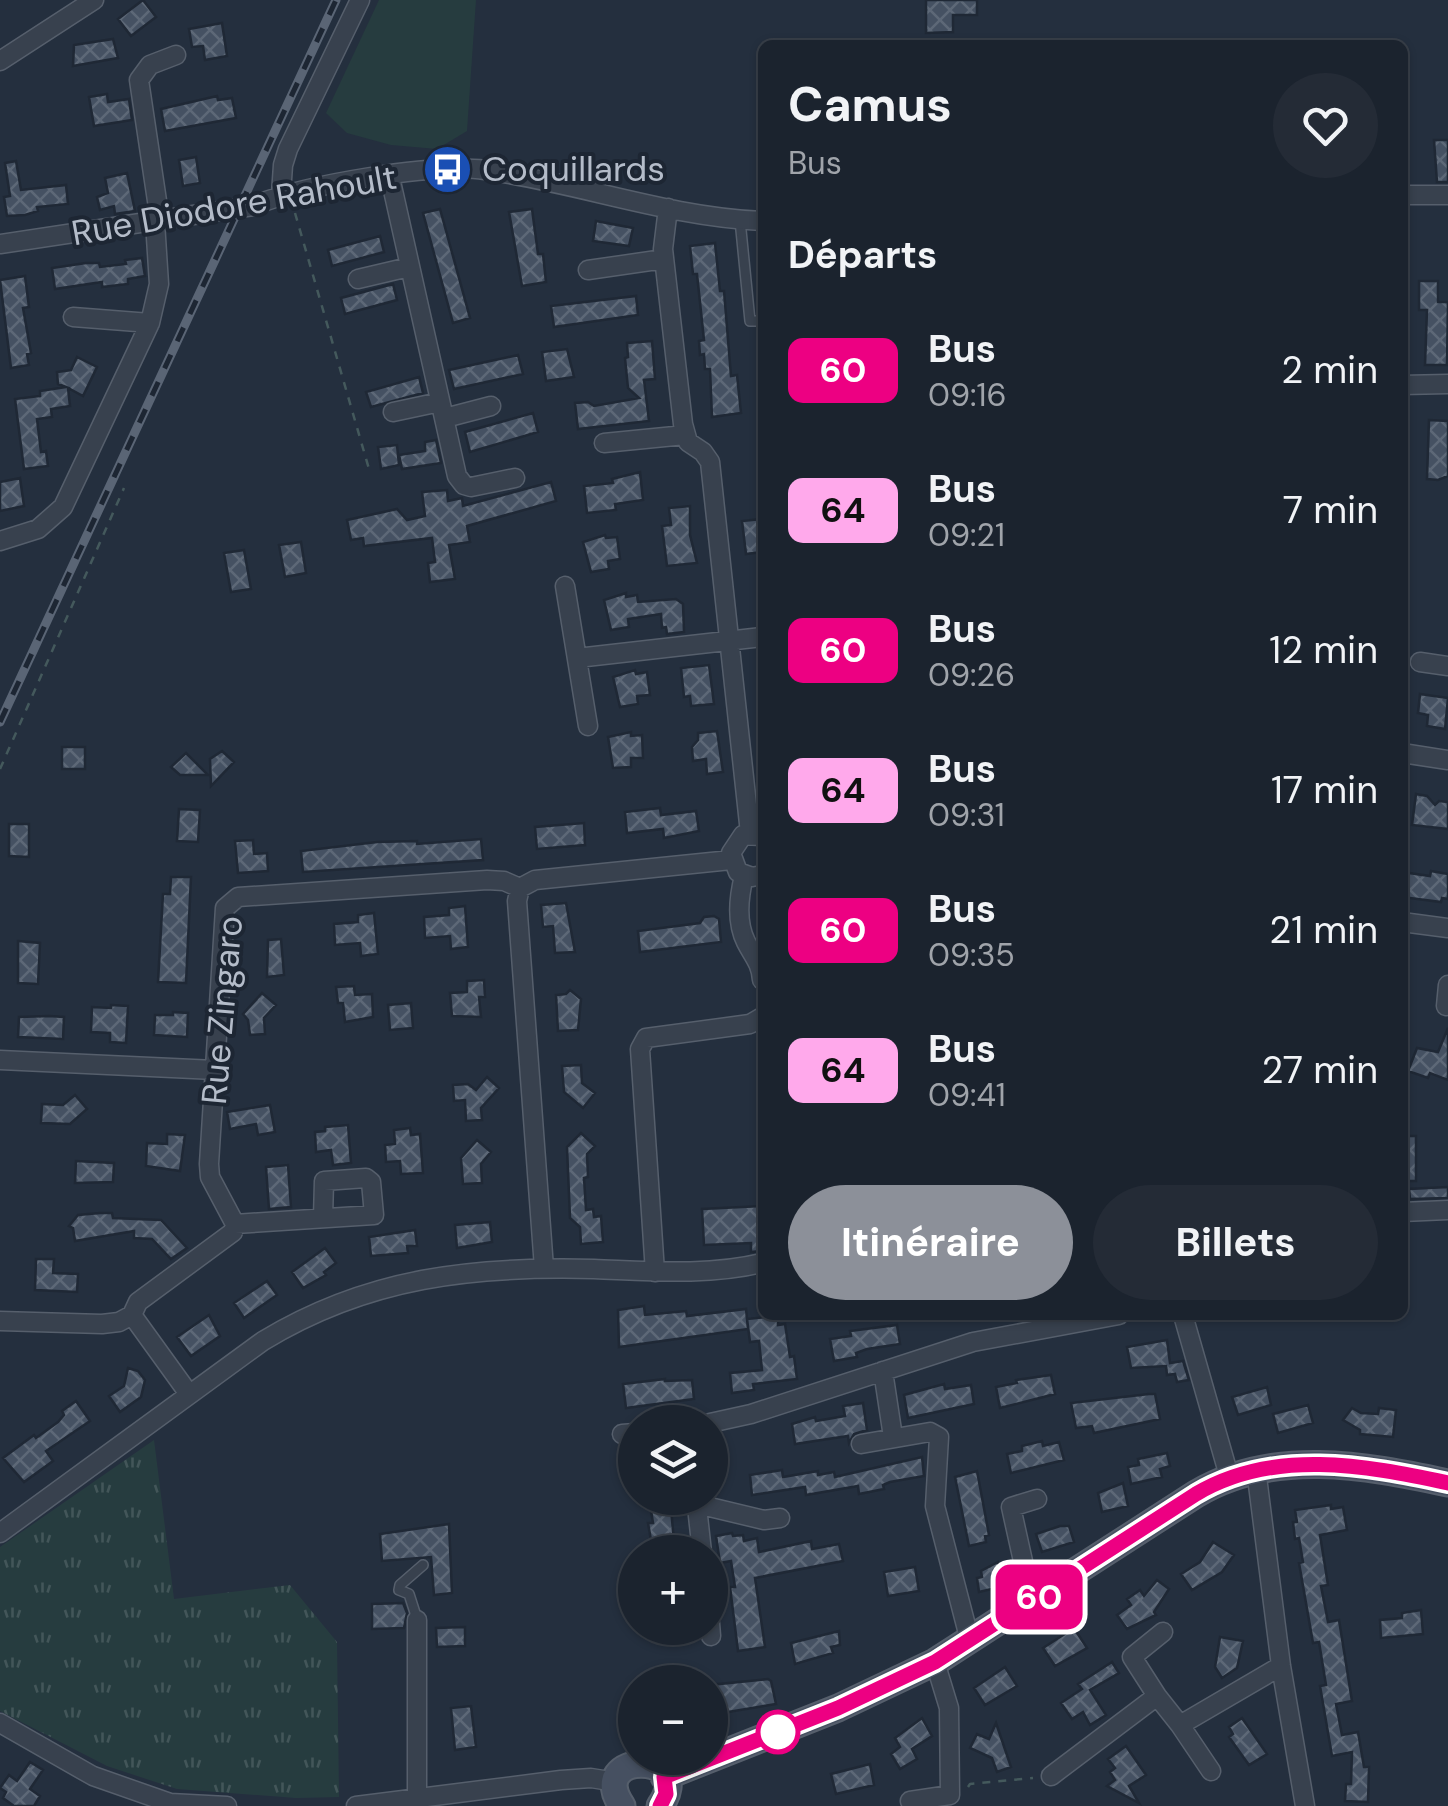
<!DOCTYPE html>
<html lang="fr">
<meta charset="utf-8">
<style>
:root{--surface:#1b232e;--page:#242b36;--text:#f1f3f6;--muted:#a0a4aa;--line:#39404a;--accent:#8c9099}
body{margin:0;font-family:"DM Sans",sans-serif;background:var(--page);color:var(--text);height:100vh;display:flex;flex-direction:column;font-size:38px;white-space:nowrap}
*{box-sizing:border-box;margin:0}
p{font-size:32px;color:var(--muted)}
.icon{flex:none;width:55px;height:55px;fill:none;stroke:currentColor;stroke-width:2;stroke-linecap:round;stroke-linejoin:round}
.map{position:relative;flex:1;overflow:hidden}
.side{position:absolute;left:758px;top:40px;width:650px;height:1280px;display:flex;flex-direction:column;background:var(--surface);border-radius:15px;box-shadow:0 2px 8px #0004,0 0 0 2px var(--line)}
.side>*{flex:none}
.badge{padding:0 20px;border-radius:15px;font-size:35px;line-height:65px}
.fabs{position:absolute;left:618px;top:1405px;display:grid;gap:20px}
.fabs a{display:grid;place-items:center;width:110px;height:110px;border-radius:50%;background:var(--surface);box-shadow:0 2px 8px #0004,0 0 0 2px var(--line);font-size:50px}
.map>.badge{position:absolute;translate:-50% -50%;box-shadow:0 0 0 5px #fff}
h2{padding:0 30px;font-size:38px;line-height:90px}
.round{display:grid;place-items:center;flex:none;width:105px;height:105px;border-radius:52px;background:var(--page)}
.headline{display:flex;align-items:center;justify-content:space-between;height:170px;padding:0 30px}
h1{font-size:48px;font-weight:700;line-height:75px}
.button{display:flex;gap:20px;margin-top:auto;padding:20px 30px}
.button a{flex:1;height:115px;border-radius:60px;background:var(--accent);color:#fff;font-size:40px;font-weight:700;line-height:115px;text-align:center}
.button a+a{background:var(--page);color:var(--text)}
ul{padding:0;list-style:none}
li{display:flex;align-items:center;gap:30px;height:140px;padding:0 30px}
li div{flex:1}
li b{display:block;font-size:38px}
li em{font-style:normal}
li .badge{min-width:110px;font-weight:700;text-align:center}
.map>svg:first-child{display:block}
.grass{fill:url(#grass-tufts)}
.garden{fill:#263c3f}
.building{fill:url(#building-cross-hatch);stroke:#1f2835;stroke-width:2.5}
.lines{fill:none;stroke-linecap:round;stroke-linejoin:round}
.lane-casing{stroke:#565f6c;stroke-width:12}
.street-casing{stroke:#565f6c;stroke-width:21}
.secondary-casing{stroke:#565f6c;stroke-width:29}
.path{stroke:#44595c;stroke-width:2.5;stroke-dasharray:8 8;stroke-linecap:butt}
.lane{stroke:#38414e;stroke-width:9}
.street{stroke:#38414e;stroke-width:18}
.secondary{stroke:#465061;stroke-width:25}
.rail-casing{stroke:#5a6575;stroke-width:9}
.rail{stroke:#1d2633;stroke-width:5;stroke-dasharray:15;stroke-linecap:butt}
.line-casing{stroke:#fff;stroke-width:22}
.line{stroke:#ed0082;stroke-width:15}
.stop-dot{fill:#fff;stroke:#ed0082;stroke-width:5}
.labels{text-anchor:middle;stroke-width:8;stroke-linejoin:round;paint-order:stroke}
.poi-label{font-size:35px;fill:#b4bcc9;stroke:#1d2633;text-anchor:start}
.street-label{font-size:35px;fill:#b4bcc9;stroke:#1d2633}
</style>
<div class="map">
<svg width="1448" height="1806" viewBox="0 0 1448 1806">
<defs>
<pattern id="grass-tufts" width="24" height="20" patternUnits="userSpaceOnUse" patternTransform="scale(2.5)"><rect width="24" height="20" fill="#263c3f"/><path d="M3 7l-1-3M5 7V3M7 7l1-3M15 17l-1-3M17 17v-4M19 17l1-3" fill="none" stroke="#435659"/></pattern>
<pattern id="building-cross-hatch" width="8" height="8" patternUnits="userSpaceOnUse" patternTransform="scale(2.5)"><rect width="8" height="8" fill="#455162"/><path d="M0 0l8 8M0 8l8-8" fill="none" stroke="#5d6877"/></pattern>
</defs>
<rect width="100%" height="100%" fill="#242f3e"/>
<!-- grass -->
<path class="grass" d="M154,1440l20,159 116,-14 47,57 2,155 -43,1 -119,-9 -70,-23 -107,-55v-164z"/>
<!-- garden -->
<path class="garden" d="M379,0h97l-9,131 -30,18 -46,-4 -44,-12 -21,-20z"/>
<!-- building -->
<path class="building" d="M143,0l13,17 -25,19 -13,-17z
M926,0h51v15h-24v17l-27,1z
M222,23l5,33 -22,4 -2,-14 -11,1 -3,-18z
M113,39l5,19 -45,8 1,-21z
M107,94l1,8 21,-3 3,21 -38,6 -5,-29z
M217,96l1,4 14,-2 4,20 -71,13 -4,-22z
M1434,140h14v42h-11z
M196,157l4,26 -17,3 -4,-26z
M16,161l5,29 45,-5 2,19 -31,3 1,4 -13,4 -18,1 -3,-19 6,-1 -5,-33z
M127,173l8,38 -20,3 -1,-8 -14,4 -3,-13 11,-4 -3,-15z
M440,209l30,109 -17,5 -30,-110z
M532,209l6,45h5l3,28 -24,4 -13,-74z
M596,221l37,7 -4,18 -36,-5z
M380,236l4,16 -52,14 -4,-16z
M715,243l5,48h4l7,85 6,-1 4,38 -29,4 -2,-48h-5l-1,-15 -4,1 -1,-14 5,-1 -7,-66h-4l-3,-28z
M142,258l3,18 -17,3v5l-26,3v-5l-47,7 -3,-21 34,-5h13l1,4 26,-3 -1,-4z
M25,276l4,31 -6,1 8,45 -4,1 2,11 -18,3 -11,-88z
M1419,281h19v21h10l-1,63h-22l2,-55h-8z
M393,284l4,16 -52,14 -4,-16z
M636,296l2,19 -84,12 -3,-21z
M652,341l3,38 -11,1 5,41 -71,8 -3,-26 13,-1 6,4 45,-8 -11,-10 -3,-30 3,-1 -1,-14z
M567,349l7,28 -28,4 -4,-29z
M518,355l5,19 -69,15 -5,-19z
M77,357l20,10 -14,29 -15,-8 2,18 -19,3 1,8 -15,2 4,33 5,-1 2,15 -24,3 -9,-70 25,-3v-5l26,-4 -8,-3 -1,-12 14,-2z
M419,377l4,16 -52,14 -5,-15z
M533,413l5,19 -68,20 -5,-20z
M1429,420l19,1v55l-10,4 -11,-1z
M436,440l5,23 -39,6 -3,-14 26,-4v-9z
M397,445l2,20 -18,4 -3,-22z
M640,472l3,28 -28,4 1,6 -29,3 -3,-27 29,-3 -1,-4z
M20,478l4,28 -24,5v-29z
M551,482l5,19 -89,25 3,16 -21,3 6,34 -25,3 -2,-19 7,-1 -3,-24 -68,8 -1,-8 -12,2 -4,-20 50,-11 10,11 18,-4 -3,-24 25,-2 1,11 14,-3 1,8z
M690,506v29l7,28 -30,3 -5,-40 9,-1 -2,-17z
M762,519v33l-16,2 -4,-33z
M605,535l1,3 11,-1 3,22 -12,2 1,8 -18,3 -8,-30z
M301,542l5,31 -21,4 -6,-32z
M244,550l7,39 -20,3 -7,-39z
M626,593v4l11,-2 1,7 38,-3 7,5 1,28 -17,2 -1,-7 -4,1 -1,-14 -33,5 1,8 -18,3 -7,-30z
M709,665l5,39 -23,2 -1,-10 -6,1 -3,-29z
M635,670l1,4 11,-2 3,23 -13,1 1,8 -18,3 -7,-30z
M1420,694l28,4 -3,31 -18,-3 1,-11 -10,-2z
M717,731l6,41 -16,2 -1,-15 -13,2 -1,-14 6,-7v-7z
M631,732v4l11,-1 1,23h-12v9l-18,1 -5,-31z
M62,747h23v22h-23z
M222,751l12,11 -23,24 -1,-27z
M186,753l22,22h-28l-9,-8z
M1416,794l11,2 8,9 4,-4 9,1v27l-36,-4z
M660,808l1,7 35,-4 3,20 -35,7 -1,-9 -36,4 -2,-21z
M179,809l21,1 -2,32 -21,-1z
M584,823l1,22 -48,4 -2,-22z
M9,824h20v33l-20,-1z
M481,839l2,21 -180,12 -2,-21 76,-9 40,-1v3z
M253,840l1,14 13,-1 1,18 -30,2 -3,-32z
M1431,871l17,3v25l-6,-1 -1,4 -39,-5v-25l28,4z
M171,877h20l-5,106 -28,-1 5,-88h7z
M566,903l9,49 -20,1 -2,-27 -10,1 -2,-22z
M465,906l3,41 -17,2 -1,-13 -25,2 -1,-21 25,-2v-7z
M374,913l4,41 -17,2 -1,-13 -25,2 -1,-21 24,-2v-7z
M714,916l5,3 2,23 -81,10 -2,-21 62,-8 4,-6z
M281,939l3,36 -17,2 1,-37z
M18,941l22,2 -2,41 -20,-1z
M484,980l1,17h-6l2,20 -29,-1 -2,-23 17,-1v-11z
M354,986l1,9 17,-1 1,23 -28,5 -2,-19h-5l-2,-16z
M570,990l11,9 -3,31 -20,1 -2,-36 10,-1z
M262,993l14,12 -12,13 1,16 -15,1 -2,-15 -5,-6z
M411,1003l2,25 -23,2 -2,-25z
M111,1005l17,1 -2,37 -16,-1v-9l-19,-1 1,-25 19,1z
M173,1012l15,1 -1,24 -33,-2 1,-20h18z
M49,1016l15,1 -1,22 -45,-2 1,-20z
M1448,1028v52l-18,-7 -2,5 -20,-7 9,-23 21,4z
M581,1065l1,18 13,10 -12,15 -19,-16 -2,-26z
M487,1077l12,11 -18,20 1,12 -16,1 -1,-21 -11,1 -1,-16 15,-1 8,6z
M75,1095l12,14 -17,15 -29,-1 1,-19 21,1z
M270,1105l5,27 -17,3 -2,-11 -26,5 -3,-17z
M348,1125l3,38 -18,2 -2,-15 -15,2 -1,-20 10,-1v-4z
M410,1128l1,7 9,-1 3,39 -22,1 -1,-13 -14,1 -1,-17 10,-1 -1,-14z
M581,1133l14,13 -8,8 1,23 -4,1 2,32 7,-1 1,8 7,-1 2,26 -22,2 -1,-17 -10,-9 -3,-71z
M167,1134l18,1 -5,36 -34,-5 1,-23 20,1z
M1402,1136h14v45h-14z
M477,1140l14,12 -10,12 1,19 -19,1 -2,-26z
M76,1161l38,2 -1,19 -38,1z
M288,1165l3,42 -22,2 -3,-42z
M1448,1187v11l-38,1 -1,-10z
M762,1206v45l-11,1v-9l-47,2 -2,-36z
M100,1213h12l1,5 48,2 26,28 -16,11 -19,-20 -18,-1v-7l-59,10 -2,-13 -4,-2 9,-11z
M490,1222l2,20 -35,6 -2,-23z
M415,1230l2,16h-10l1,7 -37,3 -2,-19z
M325,1248l11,15 -12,9 2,3 -23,13 -11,-16z
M36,1259h18l-1,14 25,1 -1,18 -42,-2z
M267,1281l10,14 -33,23 -10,-15z
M644,1306l1,9 41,-4 1,5 59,-7 2,20 -129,18 -1,-37z
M209,1315l11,21 -29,20 -14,-19z
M778,1316v9l7,-1 5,33 4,-1 3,23 -44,5 1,6 -22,3 -2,-20 32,-3 -3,-29 -9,1 -3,-23z
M897,1325l3,19 -33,5 -11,4 1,4 -23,4 -4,-22 21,-3 -1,-5z
M1167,1340l3,23 13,-2 6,19 -12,2 -2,-8 -8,1 -1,-9 -35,2 -4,-21z
M128,1368l10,3 7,9 -4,17 -21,15 -11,-16 15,-10z
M1051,1375l4,19 -55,14 -4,-21 21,-4 -1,-3z
M665,1379v2l27,-1 2,19 -68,9 -3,-24z
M944,1384l1,5 26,-4 3,19 -66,14 -4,-23z
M1267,1387l4,18 -33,10 -6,-18z
M1149,1394h6l5,25 -66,14 -2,-7 -16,2 -5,-25z
M76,1401l14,20 -44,30 7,10 -29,21 -21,-24 31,-23 2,3 22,-16 6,-7 -2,-4z
M863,1403l4,27 -13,4 -5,9 -1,-7 -53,8 -3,-20 23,-7 1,4 29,-5 -2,-10z
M1308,1405l5,18 -35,10 -5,-19z
M1352,1408l9,5 17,1 1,-6 17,2 -3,27 -33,-3v-4l-17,-10z
M1042,1441l1,5 16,-4 5,18 -53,13 -4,-19 15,-3v-5z
M1167,1453l3,13 -10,3 2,8 -31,7 -3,-17 11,-2 -1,-6z
M922,1457l2,19 -34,6 -7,3 1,4 -25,5 -1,-8 -52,9 -1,-8 -53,8 -2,-20 32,-5 1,7 35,-6v4l16,-3 1,5z
M977,1471l12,64 -4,1 1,6 -17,4 -14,-69z
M1123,1483l5,23 -26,6 -4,-19z
M649,1498h21l5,54h-22l-5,-29h5z
M1331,1505v4l12,-2 4,23 -27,5 8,50 -7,1 7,36 11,-2 13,81 -16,3 6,31 16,-3 6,35h5l-1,35 -23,-1 1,-17h5l1,-32 -20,4 -12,-70 6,-1 -7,-43 -6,1 -14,-80 4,-1 -4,-24 -4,1 -2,-17h4l-2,-12z
M449,1524l3,69 -18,2 -3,-38 -49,4 -2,-27z
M1060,1526h9l5,16 -32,10 -6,-18z
M732,1533l1,3 10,-1 1,6 13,-3 2,14 52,-11 1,8 27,-5 4,17 -88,17 10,69 -27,4 -8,-64h5l-4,-26 -11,2 -4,-27z
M1213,1542l21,13 -12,17 -30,18 -11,-16 19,-12z
M998,1562l1,4 10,-2 4,20 -34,8 -2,-14 5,-1 -1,-6z
M915,1567l4,24 -31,5 -4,-24z
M1157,1580l12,9 -15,23 2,3 -29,14 -10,-14 14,-10 -4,-6 13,-9 4,6z
M403,1603l4,10 -3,15 -32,1v-25z
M1421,1610l2,24 -42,4 -1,-18 22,-2v-5z
M465,1627v19l-28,1 -1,-19z
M1074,1628l13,20 -32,18 -12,-18z
M839,1631l1,14 -9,2 2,6 -38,11 -4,-21z
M1220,1637l23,4 -6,27 -15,10 -7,-11z
M1112,1662l7,11 -29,17 16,25 -16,10 -7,-13 -11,7 -11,-16 21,-14 -4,-5z
M1005,1667l12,19 -32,19 -11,-17z
M768,1679l3,2 5,23 -66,11v-30z
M471,1706l5,41 -21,3 -4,-42z
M922,1718l10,18 -20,13 5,10 -17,10 -9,-15 9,-7 -5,-9z
M1242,1718l25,36 -18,11 -20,-28 4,-3 -4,-7z
M996,1723l15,44 -14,5 -5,-14 -22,-10 7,-14 12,5z
M1126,1746l20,29 -17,11 10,17 -32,-17 8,-6 -5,-8 5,-4 -7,-9z
M30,1762l13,8 -13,19 10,7 -6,10h-20l-11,-8 3,-6 -6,-4 9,-13 8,6z
M870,1764l4,21 -38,9 -5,-20z"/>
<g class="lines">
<defs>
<path id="lane" d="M740,220l10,101h12
M417,1619l-8,-25 -10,-4 1,-5 23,-20"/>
<path id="street" d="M0,61l94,-61
M390,177l67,299 7,9 7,2 44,-9
M281,194l2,-29 5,-16 72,-149
M1402,195h46
M668,208l-5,41 20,175 5,18 15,10 7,10 40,371
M160,221l-21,-141 11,-15 26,-10
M0,244l253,-38c50,-21 179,-43 232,-36 93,13 183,47 277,51
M588,270l76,-11
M358,279l51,-12
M73,317l77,6
M1402,385l46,-1
M393,412l47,-10
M445,418l46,-12
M604,443l81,-8
M0,541l38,-12 25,-22 87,-184 9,-39 -4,-62
M565,586l23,140
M577,658l185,-21
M1420,662l28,4
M1402,753l46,7
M762,836l-19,-1 -12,18 7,19 14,5 10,-2
M744,876c-5,20 -8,46 2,66 7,14 15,21 16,38
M1402,922l46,6
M1446,1006l2,-21
M0,1060l215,10
M1402,1212l46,-2
M235,1224l139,-9 -3,-33 -5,-4 -42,3 -1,37
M544,1268l-27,-367 3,-13 15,-8 196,-20
M655,1272l-15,-223 6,-11 104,-14 12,-7
M1183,1315l46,161
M0,1321l102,3 17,-2 13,-7
M883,1371l10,66
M189,1394l-57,-79 6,-13 95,-70 2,-8 -25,-47 -1,-13 16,-256 13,-11 249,-17 17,1 16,7
M710,1423l41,-9 222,-72 146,-27
M622,1434l13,-1
M861,1444l69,-12 9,5 -4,69 35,135
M1256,1469l25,197 24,140
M696,1498l6,54
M697,1504l67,16 16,-2
M0,1533l263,-192c105,-64 211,-75 331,-72 56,2 114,7 168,-6
M1032,1602l-21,-95 26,-8
M417,1620v178
M710,1623l1,13
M1157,1696l-25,-39 31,-25
M0,1723l93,53 77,27 57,3
M1180,1725l31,46
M1051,1776l106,-80 23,29 101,-59
M910,1801l40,-6 -1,-87 -14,-46
M356,1806l205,-26 30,-2 25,4"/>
<path id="secondary" d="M664,1777l174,-69 97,-46 261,-168c77,-46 168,-29 252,-11
M622,1806c-38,-56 77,-55 38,0"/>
</defs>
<!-- lane casing -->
<use href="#lane" class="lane-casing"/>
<!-- street casing -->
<use href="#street" class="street-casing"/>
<!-- secondary casing -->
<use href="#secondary" class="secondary-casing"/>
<!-- path -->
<path class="path" d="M295,213l74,256
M0,769l124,-281
M968,1787l2,-3 63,-6"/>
<!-- lane -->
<use href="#lane" class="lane"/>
<!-- street -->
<use href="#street" class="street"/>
<!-- secondary -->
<use href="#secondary" class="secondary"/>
<defs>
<path id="rail" d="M0,722l336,-722"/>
</defs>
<!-- rail casing -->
<use href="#rail" class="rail-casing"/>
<!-- rail -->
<use href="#rail" class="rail"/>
</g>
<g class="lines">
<defs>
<path id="line" d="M660,1806l6,-12 -2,-17 174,-69 97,-46 261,-168c77,-46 169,-29 252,-11"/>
</defs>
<!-- line casing -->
<use href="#line" class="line-casing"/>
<!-- line -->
<use href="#line" class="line"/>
</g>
<!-- icons -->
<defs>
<symbol id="bus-disc" viewBox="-11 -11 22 22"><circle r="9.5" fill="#1a4fb4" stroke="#1d2633"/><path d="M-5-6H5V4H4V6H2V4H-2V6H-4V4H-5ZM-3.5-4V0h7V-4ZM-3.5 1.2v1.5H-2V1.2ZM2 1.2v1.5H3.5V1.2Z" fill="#fff"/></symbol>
</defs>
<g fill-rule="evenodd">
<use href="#bus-disc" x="420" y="142" width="55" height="55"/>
</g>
<!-- markers -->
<circle class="stop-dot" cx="778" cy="1732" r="20"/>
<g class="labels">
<!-- poi labels -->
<g class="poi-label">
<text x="482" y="181">Coquillards</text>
</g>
<!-- street labels -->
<g class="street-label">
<text transform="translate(234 205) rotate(-10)" y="12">Rue Diodore Rahoult</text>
<text transform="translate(222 1010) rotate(-85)" y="12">Rue Zingaro</text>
</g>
</g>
</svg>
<div class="fabs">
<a><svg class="icon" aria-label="layers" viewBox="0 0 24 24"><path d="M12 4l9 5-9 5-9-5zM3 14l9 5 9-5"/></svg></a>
<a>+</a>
<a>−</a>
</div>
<b class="badge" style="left:1039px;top:1597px;background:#ed0082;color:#fff">60</b>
<section class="side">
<div class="headline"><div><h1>Camus</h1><p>Bus</p></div><a class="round"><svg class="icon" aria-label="heart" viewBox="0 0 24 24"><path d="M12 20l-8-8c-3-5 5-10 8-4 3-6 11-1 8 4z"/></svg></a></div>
<h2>Départs</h2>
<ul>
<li><span class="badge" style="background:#ed0082;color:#fff">60</span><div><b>Bus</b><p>09:16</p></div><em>2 min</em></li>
<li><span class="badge" style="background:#ffa9eb;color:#111">64</span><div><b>Bus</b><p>09:21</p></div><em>7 min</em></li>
<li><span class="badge" style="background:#ed0082;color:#fff">60</span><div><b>Bus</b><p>09:26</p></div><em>12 min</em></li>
<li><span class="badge" style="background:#ffa9eb;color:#111">64</span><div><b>Bus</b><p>09:31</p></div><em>17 min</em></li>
<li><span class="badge" style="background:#ed0082;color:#fff">60</span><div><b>Bus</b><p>09:35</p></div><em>21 min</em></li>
<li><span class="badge" style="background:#ffa9eb;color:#111">64</span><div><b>Bus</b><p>09:41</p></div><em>27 min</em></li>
</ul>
<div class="button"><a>Itinéraire</a><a>Billets</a></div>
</section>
</div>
